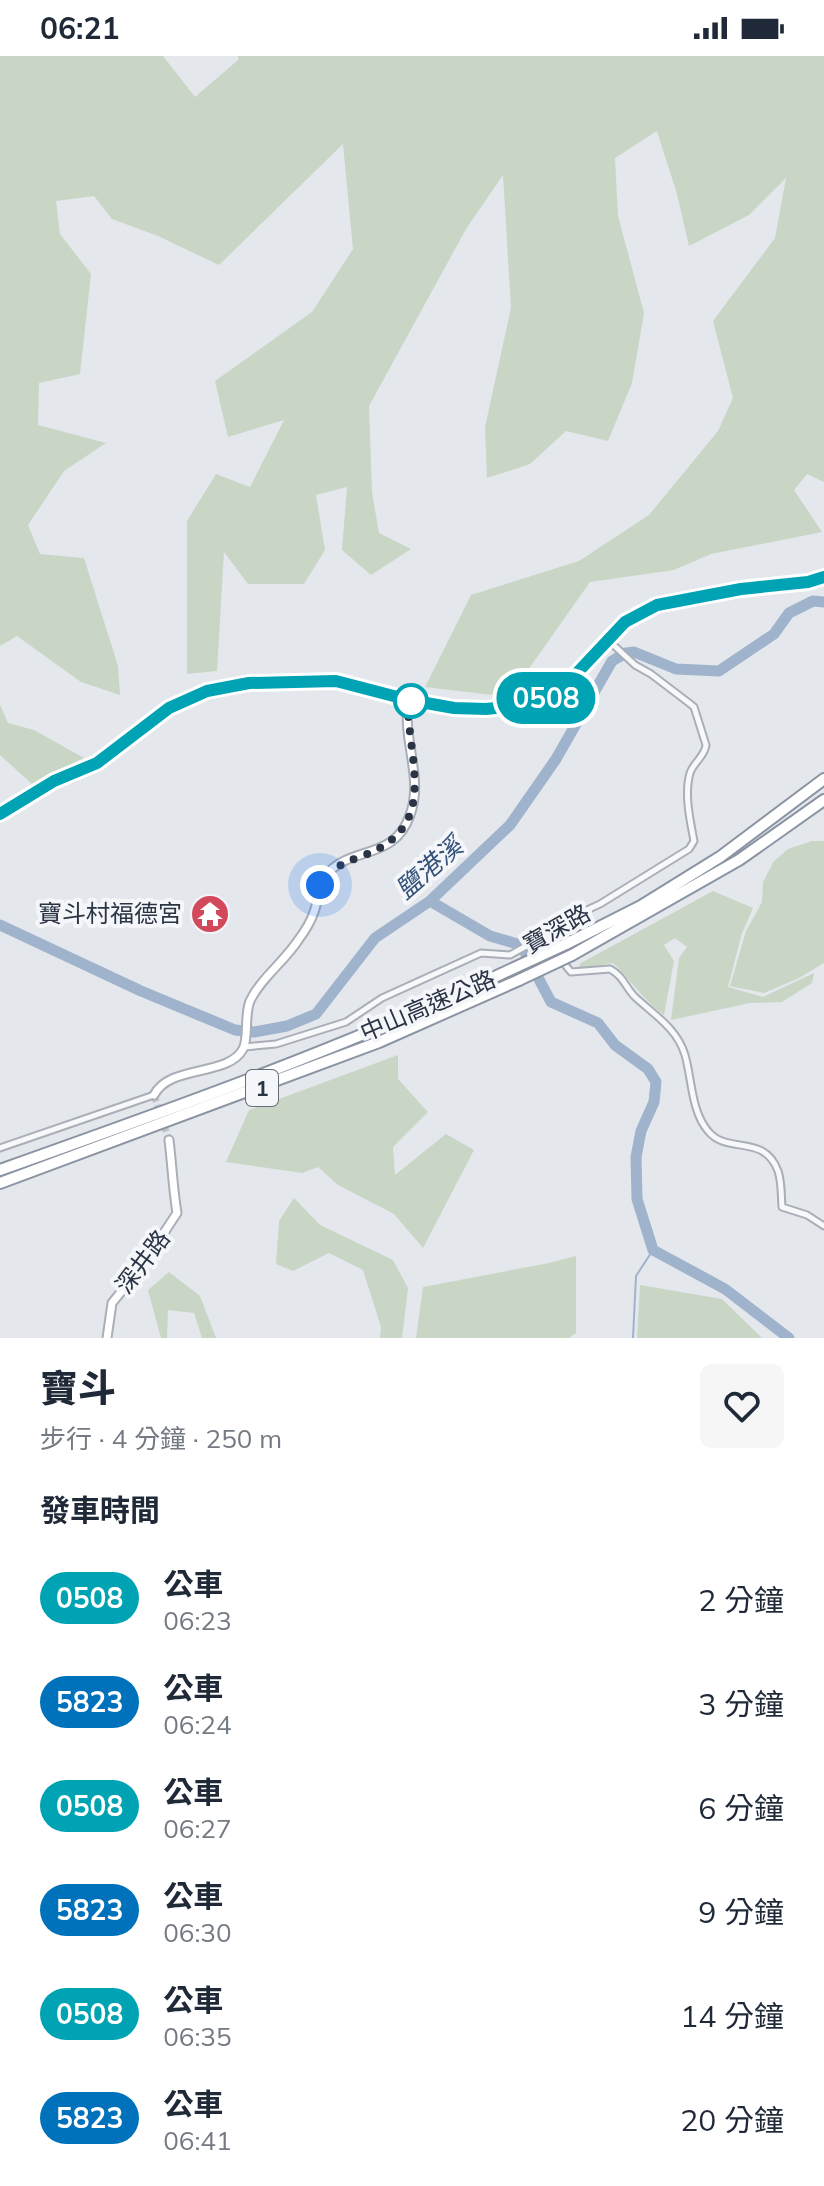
<!DOCTYPE html>
<html lang="zh-TW">
<meta charset="utf-8">
<style>
:root{--surface:#fff;--page:#f6f6f7;--text:#1f2937;--muted:#747a83}
body{margin:0;font-family:Mulish,"Noto Sans TC",sans-serif;background:var(--page);color:var(--text);height:100vh;display:flex;flex-direction:column;font-size:30px;white-space:nowrap}
*{box-sizing:border-box;margin:0}
p{font-size:26px;color:var(--muted)}
.icon{flex:none;width:44px;height:44px;fill:none;stroke:currentColor;stroke-width:2;stroke-linecap:round;stroke-linejoin:round}
.map{position:relative;height:1282px;overflow:hidden}
.side{display:flex;flex-direction:column;background:var(--surface);flex:1}
.side>*{flex:none}
.badge{padding:0 16px;border-radius:26px;font-size:28px;line-height:52px}
.you{position:absolute;width:40px;height:40px;margin:-20px;border:6px solid #fff;border-radius:50%;background:#1a73e8;box-shadow:0 0 0 12px #1a73e833}
.map>.badge{position:absolute;translate:-50% -50%;box-shadow:0 0 0 4px #fff}
h2{padding:0 40px;font-size:30px;line-height:72px}
.round{display:grid;place-items:center;flex:none;width:84px;height:84px;border-radius:12px;background:var(--page)}
.overview{display:flex;align-items:center;justify-content:space-between;height:136px;padding:0 40px}
h1{font-size:38px;font-weight:800;line-height:60px}
ul{padding:0;list-style:none}
li{display:flex;align-items:center;gap:24px;height:104px;padding:0 40px}
li div{flex:1}
li b{display:block;font-size:30px}
li em{font-style:normal}
li .badge{min-width:88px;font-weight:700;text-align:center}
.status{display:flex;justify-content:space-between;align-items:center;height:56px;padding:0 40px;background:var(--surface);direction:ltr}
.status svg{height:22px;fill:currentColor}
.map>svg:first-child{display:block}
.green{fill:#c9d6c5}
.lines{fill:none;stroke-linecap:round;stroke-linejoin:round}
.stream{stroke:#9fb4cc;stroke-width:2}
.river{stroke:#9fb4cc;stroke-width:11}
.secondary-tunnel{stroke:#bfc3cb;stroke-width:7;stroke-dasharray:7 3.5;stroke-linecap:butt}
.street-casing{stroke:#a9aeb7;stroke-width:9}
.secondary-casing{stroke:#a9aeb7;stroke-width:11}
.highway-casing{stroke:#8b94a3;stroke-width:14}
.street{stroke:#f7f8fa;stroke-width:5}
.secondary{stroke:#fff;stroke-width:7}
.highway{stroke:#fff;stroke-width:10}
.highway-bridge-casing{stroke:#8b94a3;stroke-width:14;stroke-linecap:butt}
.highway-bridge{stroke:#fff;stroke-width:10}
.line-casing{stroke:#fff;stroke-width:18}
.line{stroke:#00a3b4;stroke-width:12}
.walk{stroke:#2b3445;stroke-width:8;stroke-dasharray:0 14.4}
.stop-dot{fill:#fff;stroke:#00a3b4;stroke-width:4}
.labels{text-anchor:middle;stroke-width:8;stroke-linejoin:round;paint-order:stroke}
.shield{fill:#f4f6f9;stroke:#676e7b;stroke-width:2}
.shield-label{font-size:22px;font-weight:bold;fill:#2b3445}
.poi-label{font-size:24px;fill:#2b3445;stroke:#f4f6f9;text-anchor:end}
.street-label{font-size:24px;fill:#2b3445;stroke:#f4f6f9}
.water-label{font-size:26px;font-style:italic;fill:#34527a;stroke:#f4f6f9}
</style>
<div class="status"><b>06:21</b><svg viewBox="0 0 49 12"><path d="M0 12V9h3v3zM5 12V6h3v6zM10 12V3h3v9zM15 12V0h3v12zM26 1h20v11H26zM47 4h2v5h-2z"/></svg></div>
<div class="map">
<svg width="824" height="1282" viewBox="0 0 824 1282">
<rect width="100%" height="100%" fill="#e4e7ec"/>
<!-- green -->
<path class="green" d="M0,0h163l32,41 43,-37v-4h586v426l-17,-8 -13,16 28,42 -111,22 -37,16 -84,12 -81,115 -84,-10 46,-92 108,-34 70,-46 69,-84 15,-33 -20,-77 62,-83 11,-60 -37,37 -60,31 -12,-52 -20,-63 -42,27 3,58 26,97 -12,70 -24,58 -42,-10 -36,33 -43,14 -2,-51 26,-119 -8,-133 -37,54 -97,177 3,86 7,41 32,16 -40,26 -29,-25 5,-63 -31,8 9,55 -21,34h-56l-24,-32 -7,119 -30,3v-153l29,-47 34,13 34,-67 -56,17 -13,-56 97,-69 41,-63 -10,-105 -124,121 -61,-29 -46,-17 -18,-23 -38,5 4,33 31,40 -11,100 -41,9 -1,42 68,18 -42,28 -36,54 12,29 44,4 34,108 2,29 -39,-13 -64,-46 -17,10z
M0,649l8,18 26,7 50,28 -52,26 -32,-29z
M812,785h12v122l-25,15 -35,15 -34,-7 16,-55 16,-29 1,-20 11,-21 14,-12z
M713,835l40,17 -11,25 -14,54 35,10 51,-24 -2,10 -30,19 -32,1 -79,17 8,-62 8,-11 -12,-9 -11,7 10,16 -10,54c-20,-14 -33,-35 -51,-52l-36,6 4,-6z
M398,999v24l30,33 -35,35 2,28 51,-41 28,16 -51,98 -29,-34 -56,-29 -20,-18 -16,6 -76,-11 23,-52z
M294,1142l26,27 73,35 15,28 -6,50h-22l1,-11 -18,-57 -34,-17 -36,18 -17,-7 3,-43z
M576,1200v77l-7,5h-153l7,-51 126,-24z
M169,1216l31,24 16,42h-14l-8,-25 -26,-3 -1,28h-6l-13,-48z
M640,1229l82,14 40,39h-125z"/>
<g class="lines">
<!-- stream -->
<path class="stream" d="M633,1282l3,-62 17,-26"/>
<!-- river -->
<path class="river" d="M430,845l60,35 31,9 30,57 47,21 17,22 33,24 8,13 -2,20 -13,29 -5,26 1,42 16,51 72,39 64,49
M0,869l141,66 94,39 19,2 33,-6 29,-12 59,-76 55,-37 80,-76 46,-66 56,-98 14,-8 8,-1 42,17 43,2 55,-37 15,-21 24,-12 11,1"/>
<!-- secondary-tunnel -->
<path class="secondary-tunnel" d="M154,1039l15,45"/>
<defs>
<path id="street" d="M561,904l10,12 39,-3c13,7 15,17 24,27 19,18 43,32 51,59 7,24 6,56 23,76 19,24 56,2 70,40 4,12 3,24 4,36l25,8 17,11
M244,991l32,-3 70,-22 36,-24 99,-45 29,2 36,-20 19,-15 35,-16 89,-55 5,-8c-4,-21 -10,-47 -4,-68 4,-11 15,-17 16,-28l-12,-38 -5,-4 -38,-29 -16,-9 -27,-25
M0,1092l154,-53"/>
<path id="secondary" d="M0,758l54,-33 43,-18 72,-55 38,-17 42,-8 87,-2 105,26 28,2 65,-5 13,-7 29,-23 49,-52 32,-17 66,-13 85,-10 16,-5
M154,1039c16,-31 74,-18 89,-46 6,-11 1,-33 7,-48 11,-23 35,-40 49,-62 6,-8 12,-18 15,-27 5,-14 4,-27 14,-39 24,-27 67,-13 82,-58 14,-38 -9,-77 -1,-115
M107,1282l5,-35 30,-37 35,-53c-4,-24 -5,-49 -8,-73"/>
<path id="highway" d="M566,888l75,-38 79,-49 104,-78
M572,899l167,-95 85,-60
M0,1114c169,-60 338,-120 501,-196
M0,1127l379,-141 140,-62"/>
</defs>
<!-- street casing -->
<use href="#street" class="street-casing"/>
<!-- secondary casing -->
<use href="#secondary" class="secondary-casing"/>
<!-- highway casing -->
<use href="#highway" class="highway-casing"/>
<!-- street -->
<use href="#street" class="street"/>
<!-- secondary -->
<use href="#secondary" class="secondary"/>
<!-- highway -->
<use href="#highway" class="highway"/>
<defs>
<path id="highway-bridge" d="M501,918l65,-30
M519,924l53,-25"/>
</defs>
<!-- highway-bridge casing -->
<use href="#highway-bridge" class="highway-bridge-casing"/>
<!-- highway-bridge -->
<use href="#highway-bridge" class="highway-bridge"/>
</g>
<g class="lines">
<defs>
<path id="line" d="M0,758l54,-33 43,-18 72,-55 38,-17 42,-8 87,-2 73,19 45,8 32,1 48,-5 13,-7 29,-23 49,-52 32,-17 84,-16 67,-7 16,-5"/>
</defs>
<!-- line casing -->
<use href="#line" class="line-casing"/>
<!-- line -->
<use href="#line" class="line"/>
<!-- walk -->
<path class="walk" d="M320,829c11,-18 26,-23 45,-30 71,-28 46,-86 43,-145l1,-10 2,1"/>
</g>
<!-- icons -->
<defs>
<symbol id="temple-disc" viewBox="-11 -11 22 22"><circle r="9.5" fill="#d1495b" stroke="#f4f6f9"/><path d="M0-6L5-2H3V0L6.5 2.5H4V6H1.5V3h-3V6H-4V2.5H-6.5L-3 0V-2H-5Z" fill="#fff"/></symbol>
</defs>
<g fill-rule="evenodd">
<use href="#temple-disc" x="188" y="836" width="44" height="44"/>
</g>
<!-- markers -->
<circle class="stop-dot" cx="411" cy="645" r="16"/>
<g class="labels">
<!-- shield labels -->
<rect class="shield" x="246" y="1014" width="32" height="36" rx="6"/>
<g class="shield-label">
<text x="262" y="1040">1</text>
</g>
<!-- poi labels -->
<g class="poi-label">
<text x="182" y="866">寶斗村福德宮</text>
</g>
<!-- street labels -->
<g class="street-label">
<text transform="translate(557 873) rotate(-30)" y="8">寶深路</text>
<text transform="translate(428 950) rotate(-23)" y="8">中山高速公路</text>
<text transform="translate(143 1206) rotate(-53)" y="8">深井路</text>
</g>
<!-- water labels -->
<g class="water-label">
<text transform="translate(429 812) rotate(-41)" y="9">鹽港溪</text>
</g>
</g>
</svg>
<div class="you" style="left:320px;top:829px"></div>
<b class="badge" style="left:546px;top:642px;background:#00a3b4;color:#fff">0508</b>
</div>
<section class="side">
<div class="overview"><div><h1>寶斗</h1><p>步行 · 4 分鐘 · 250 m</p></div><a class="round"><svg class="icon" aria-label="heart" viewBox="0 0 24 24"><path d="M12 20l-8-8c-3-5 5-10 8-4 3-6 11-1 8 4z"/></svg></a></div>
<h2>發車時間</h2>
<ul>
<li><span class="badge" style="background:#00a3b4;color:#fff">0508</span><div><b>公車</b><p>06:23</p></div><em>2 分鐘</em></li>
<li><span class="badge" style="background:#0072bc;color:#fff">5823</span><div><b>公車</b><p>06:24</p></div><em>3 分鐘</em></li>
<li><span class="badge" style="background:#00a3b4;color:#fff">0508</span><div><b>公車</b><p>06:27</p></div><em>6 分鐘</em></li>
<li><span class="badge" style="background:#0072bc;color:#fff">5823</span><div><b>公車</b><p>06:30</p></div><em>9 分鐘</em></li>
<li><span class="badge" style="background:#00a3b4;color:#fff">0508</span><div><b>公車</b><p>06:35</p></div><em>14 分鐘</em></li>
<li><span class="badge" style="background:#0072bc;color:#fff">5823</span><div><b>公車</b><p>06:41</p></div><em>20 分鐘</em></li>
</ul>
</section>
